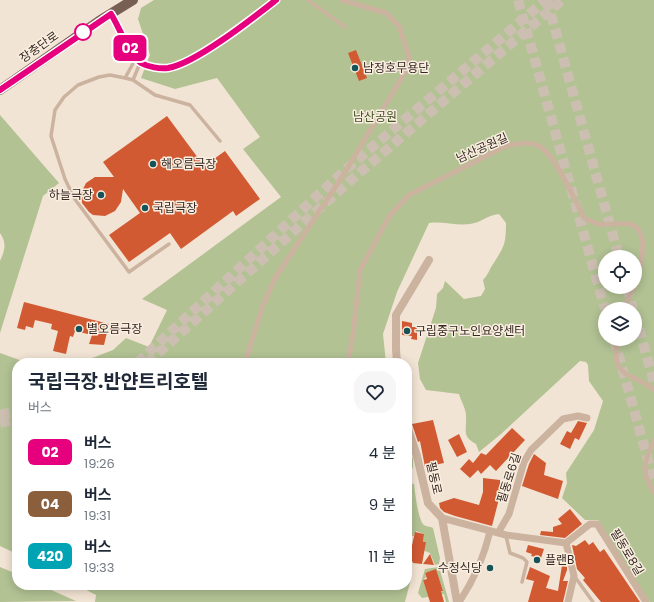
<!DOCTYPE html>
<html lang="ko">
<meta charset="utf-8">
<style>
:root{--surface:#fff;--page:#f6f6f7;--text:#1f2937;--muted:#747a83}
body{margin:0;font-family:Poppins,"Noto Sans KR",sans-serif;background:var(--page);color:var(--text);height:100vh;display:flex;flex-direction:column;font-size:15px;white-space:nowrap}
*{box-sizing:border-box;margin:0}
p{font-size:13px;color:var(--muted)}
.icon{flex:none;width:22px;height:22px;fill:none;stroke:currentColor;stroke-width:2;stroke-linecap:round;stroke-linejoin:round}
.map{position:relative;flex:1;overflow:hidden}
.drawer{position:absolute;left:12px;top:358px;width:400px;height:232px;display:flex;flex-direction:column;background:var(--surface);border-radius:16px;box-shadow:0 2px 10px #0003}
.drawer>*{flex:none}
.badge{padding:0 8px;border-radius:6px;font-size:14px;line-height:26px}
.tools{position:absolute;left:598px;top:250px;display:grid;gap:8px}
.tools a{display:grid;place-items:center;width:44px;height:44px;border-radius:50%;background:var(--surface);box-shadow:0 2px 10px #0003;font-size:20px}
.map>.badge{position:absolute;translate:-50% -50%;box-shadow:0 0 0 2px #fff}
.round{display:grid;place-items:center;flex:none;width:42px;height:42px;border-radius:16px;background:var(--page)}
.overview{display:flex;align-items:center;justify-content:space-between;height:68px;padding:0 16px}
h1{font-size:19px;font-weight:700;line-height:30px}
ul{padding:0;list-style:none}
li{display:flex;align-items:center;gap:12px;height:52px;padding:0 16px}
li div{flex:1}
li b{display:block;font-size:15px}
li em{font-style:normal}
li .badge{min-width:44px;font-weight:700;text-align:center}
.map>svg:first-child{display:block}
.green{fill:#b2c293;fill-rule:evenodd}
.building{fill:#d15a33}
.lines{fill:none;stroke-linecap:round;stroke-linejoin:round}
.secondary-tunnel{stroke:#ccbfb1;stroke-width:10;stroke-dasharray:10 5;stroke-linecap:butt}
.primary-tunnel{stroke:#ccbfb1;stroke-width:10;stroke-dasharray:10 5;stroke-linecap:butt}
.service{stroke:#cbb39f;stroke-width:3.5}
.pedestrian{stroke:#cbb39f;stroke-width:5}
.minor{stroke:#cbb39f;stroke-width:7}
.tertiary{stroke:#cbb39f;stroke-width:8}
.primary{stroke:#775f53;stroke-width:10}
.line-casing{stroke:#fff;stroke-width:9}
.line{stroke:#e6007e;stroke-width:6}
.stop-dot{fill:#fff;stroke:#e6007e;stroke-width:2}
.poi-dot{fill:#165358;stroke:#faeee0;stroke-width:1.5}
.labels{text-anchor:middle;stroke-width:3;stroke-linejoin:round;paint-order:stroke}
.street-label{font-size:12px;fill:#342923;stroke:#faeee0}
.poi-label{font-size:12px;fill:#342923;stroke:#faeee0;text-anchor:start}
.park-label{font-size:12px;fill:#425425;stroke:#faeee0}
</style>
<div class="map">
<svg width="654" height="602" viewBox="0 0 654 602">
<rect width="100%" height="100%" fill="#f2e4d4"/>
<!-- green -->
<path class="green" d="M154,0h500v602h-4l-11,-12 -41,-70h-13l-23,-22 5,-15 -1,-10 28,-43 9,-29 -14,-20 -1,-16 -2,-3 -6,-1 -79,73 -22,18 -3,-8c-15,-8 -9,-14 -10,-28 0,-7 -5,-15 -7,-22l-33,-4 -6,-11 -2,-16 18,-55 1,-14 6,-6 2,-7 19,18 17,-3 4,-7 -2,-9c5,-5 6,-10 10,-16 11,-17 13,-19 13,-41l-7,-9c-11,1 -19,9 -29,10 -14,2 -27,-3 -41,-1l-32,69 -14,42 3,29h-307l34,-13 13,-12 23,9 18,-37 -25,-11 139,-102 -38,-48 17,-12 -43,-59 -42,11 -34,-11 9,-23 -12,-36 3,-11zM605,257h30v30h-30zM605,309h30v30h-30z
M0,115l59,68 -16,13 -43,137v-72c5,-11 7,-18 0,-28z
M0,353l28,10h-11v191l-17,-8z
M407,442l6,17v9l-5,2 -1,3z
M407,483l7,1c1,8 4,36 10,41 2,2 6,1 9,3l7,30 -1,6 -4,1 -5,-12 -8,-3 4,-8h-3l1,-8 -8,-3 -2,5h-3l-4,19 4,7 1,13 -7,27h-310l1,-7 -19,-10h330z
M0,567l17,7v11h23l36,16 -76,1z
M439,567l10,35h-3l-2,-8 -22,4 -4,-5 7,-24zM436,570l7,21 -15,4 -5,-15 3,-3 -1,-4z"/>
<!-- building -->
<path class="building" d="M356,50l11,28 -8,3 -11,-28z
M167,116l37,50 21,-15 35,48 -24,17 -3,-5 -52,38 -11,-16 -41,29 -20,-27 31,-22 -17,-24 -2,13 -6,9 -10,5 -12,-1 -4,-3 -7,-9 -1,-10 5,-10 9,-6h19l-11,-15z
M24,302l85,22 -5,21 -15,-1 3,-9 -17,-4 -2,6 -3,-1 -4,18 -13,-3 5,-20 -7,-2 1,-5 -17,-4 -2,8 -7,-2 -1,4 -8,-2z
M402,321l10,2v4h5v13l-6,-1 1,-3 -10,-1z
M433,420l11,43 -19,4 -5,-26 -2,1 -6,-18z
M578,421l9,2 -8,17 -4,-2 -5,11 -10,-5 7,-13 4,2z
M512,428l13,12 -29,31 -6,-6 -9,9 -3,-4 -8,8 -10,-9 9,-10 4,4 8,-10 5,2z
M459,434l8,18 -10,5 -9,-17z
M534,454l12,9 -2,12 19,6 -5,18 -36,-13 7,-22z
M483,478l17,2v15l-8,31 -37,-10 -11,-4 -4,-4 -1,-5 15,-5 25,7 4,-13z
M570,509l12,15 -17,14 -25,-3 1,-4 12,1v-5l9,-3 -4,-5z
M415,532l9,2 -1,8h3l-4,22 -9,-1 -6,-13h4z
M585,540l4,5 4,-3 7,10 4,-3 36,53h-39l-18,-22 2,-2 -8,-9 -5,-24 4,1z
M528,545l16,4 -3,9 -10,-2 1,-2 -6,-2z
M430,554l4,11 -11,-1z
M562,565l5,2v3l-4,11h5l-5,21h-35l6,-21 -8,-2 4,-12 20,9 -4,12 12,3z
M436,569l7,22h-2l3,11h-14l-7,-22 4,-1 -2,-6z"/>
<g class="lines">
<!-- secondary-tunnel -->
<path class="secondary-tunnel" d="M137,363l207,-192 202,-171
M147,363l203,-182 212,-181
M0,415l17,-4
M0,423l17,-4"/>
<!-- primary-tunnel -->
<path class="primary-tunnel" d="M518,0l87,309
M547,0l72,257
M627,287l6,22
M635,314l19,68
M614,339l40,142"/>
<!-- service -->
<path class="service" d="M308,0l37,27
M125,78l11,-20
M133,80l7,-17c9,3 18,6 27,5 27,-4 86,-50 109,-68
M169,244l-40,28 -55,-74 -9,-19 -14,-43 4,-26 9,-13 14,-12 21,-8 11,-2 15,3 8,2 22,15 35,10 30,36
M506,536l4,17 13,5 4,4 -5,20
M575,577l18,25"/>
<!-- pedestrian -->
<path class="pedestrian" d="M617,339c0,7 -2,16 0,23 4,16 27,17 37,28
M245,363l18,-58 12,-27 69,-104 60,-100 5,-17 -10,-31 -13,-13 -44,-13
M348,363l5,-28 7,-65 30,-55 19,-20 97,-49c10,-2 23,-5 33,0 15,7 37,56 45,72 5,2 10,5 15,6 11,1 23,-2 34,1 21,12 3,63 -10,84
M654,441c-10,20 -14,31 0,51"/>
<!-- minor -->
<path class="minor" d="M111,14l20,36 9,13
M442,518l64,17 60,8 24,-19h7l49,78
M498,533l11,-19 15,-52 7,-12 32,-31 15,-3 9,2
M566,543l8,33 -6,26
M459,602c15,-22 25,-45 31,-71"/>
<!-- tertiary -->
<path class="tertiary" d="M397,363l-1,-14v-34l33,-55
M407,426l10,30 11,47 14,15 15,84"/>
<!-- primary -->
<path class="primary" d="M0,90l99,-69 34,-21"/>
</g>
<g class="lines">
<defs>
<path id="line" d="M0,90l111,-76c7,11 20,43 30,49 7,4 19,6 27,5 27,-4 85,-50 108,-68"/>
</defs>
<!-- line casing -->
<use href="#line" class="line-casing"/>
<!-- line -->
<use href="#line" class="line"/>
</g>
<!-- markers -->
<circle class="stop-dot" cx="83" cy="32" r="8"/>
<g class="poi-dot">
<circle cx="355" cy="68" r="4"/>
<circle cx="153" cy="164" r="4"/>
<circle cx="101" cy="195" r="4"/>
<circle cx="145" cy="208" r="4"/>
<circle cx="79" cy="329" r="4"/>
<circle cx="407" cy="331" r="4"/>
<circle cx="537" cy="560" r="4"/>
<circle cx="490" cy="568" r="4"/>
</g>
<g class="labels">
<!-- street labels -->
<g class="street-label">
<text transform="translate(39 47) rotate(-35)" y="4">장충단로</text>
<text transform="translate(482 148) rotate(-24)" y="4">남산공원길</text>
<text transform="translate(434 478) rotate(77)" y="4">필동로</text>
<text transform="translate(509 478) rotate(-72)" y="4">필동로6길</text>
<text transform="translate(627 552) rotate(59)" y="4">필동로8길</text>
</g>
<!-- poi labels -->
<g class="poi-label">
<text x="363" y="72">남정호무용단</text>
<text x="161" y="168">해오름극장</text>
<text x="93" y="199" text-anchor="end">하늘극장</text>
<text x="153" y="212">국립극장</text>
<text x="87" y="333">별오름극장</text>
<text x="415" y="335">구립중구노인요양센터</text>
<text x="545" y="564">플랜B</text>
<text x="482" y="572" text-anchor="end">수정식당</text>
</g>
<!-- park labels -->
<g class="park-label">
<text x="375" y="121">남산공원</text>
</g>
</g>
</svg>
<div class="tools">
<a><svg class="icon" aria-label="locate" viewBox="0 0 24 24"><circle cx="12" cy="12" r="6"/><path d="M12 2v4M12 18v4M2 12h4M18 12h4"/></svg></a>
<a><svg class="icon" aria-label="layers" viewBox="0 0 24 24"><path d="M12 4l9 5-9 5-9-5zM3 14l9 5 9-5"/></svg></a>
</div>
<b class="badge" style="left:130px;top:48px;background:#e6007e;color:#fff">02</b>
<section class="drawer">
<div class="overview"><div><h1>국립극장.반얀트리호텔</h1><p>버스</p></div><a class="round"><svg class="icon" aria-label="heart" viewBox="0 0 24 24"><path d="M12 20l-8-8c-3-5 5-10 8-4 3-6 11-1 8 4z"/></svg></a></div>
<ul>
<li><span class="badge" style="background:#e6007e;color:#fff">02</span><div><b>버스</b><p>19:26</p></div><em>4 분</em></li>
<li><span class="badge" style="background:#8b5e3c;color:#fff">04</span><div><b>버스</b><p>19:31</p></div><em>9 분</em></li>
<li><span class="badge" style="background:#00a3b4;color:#fff">420</span><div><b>버스</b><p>19:33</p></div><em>11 분</em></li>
</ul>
</section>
</div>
